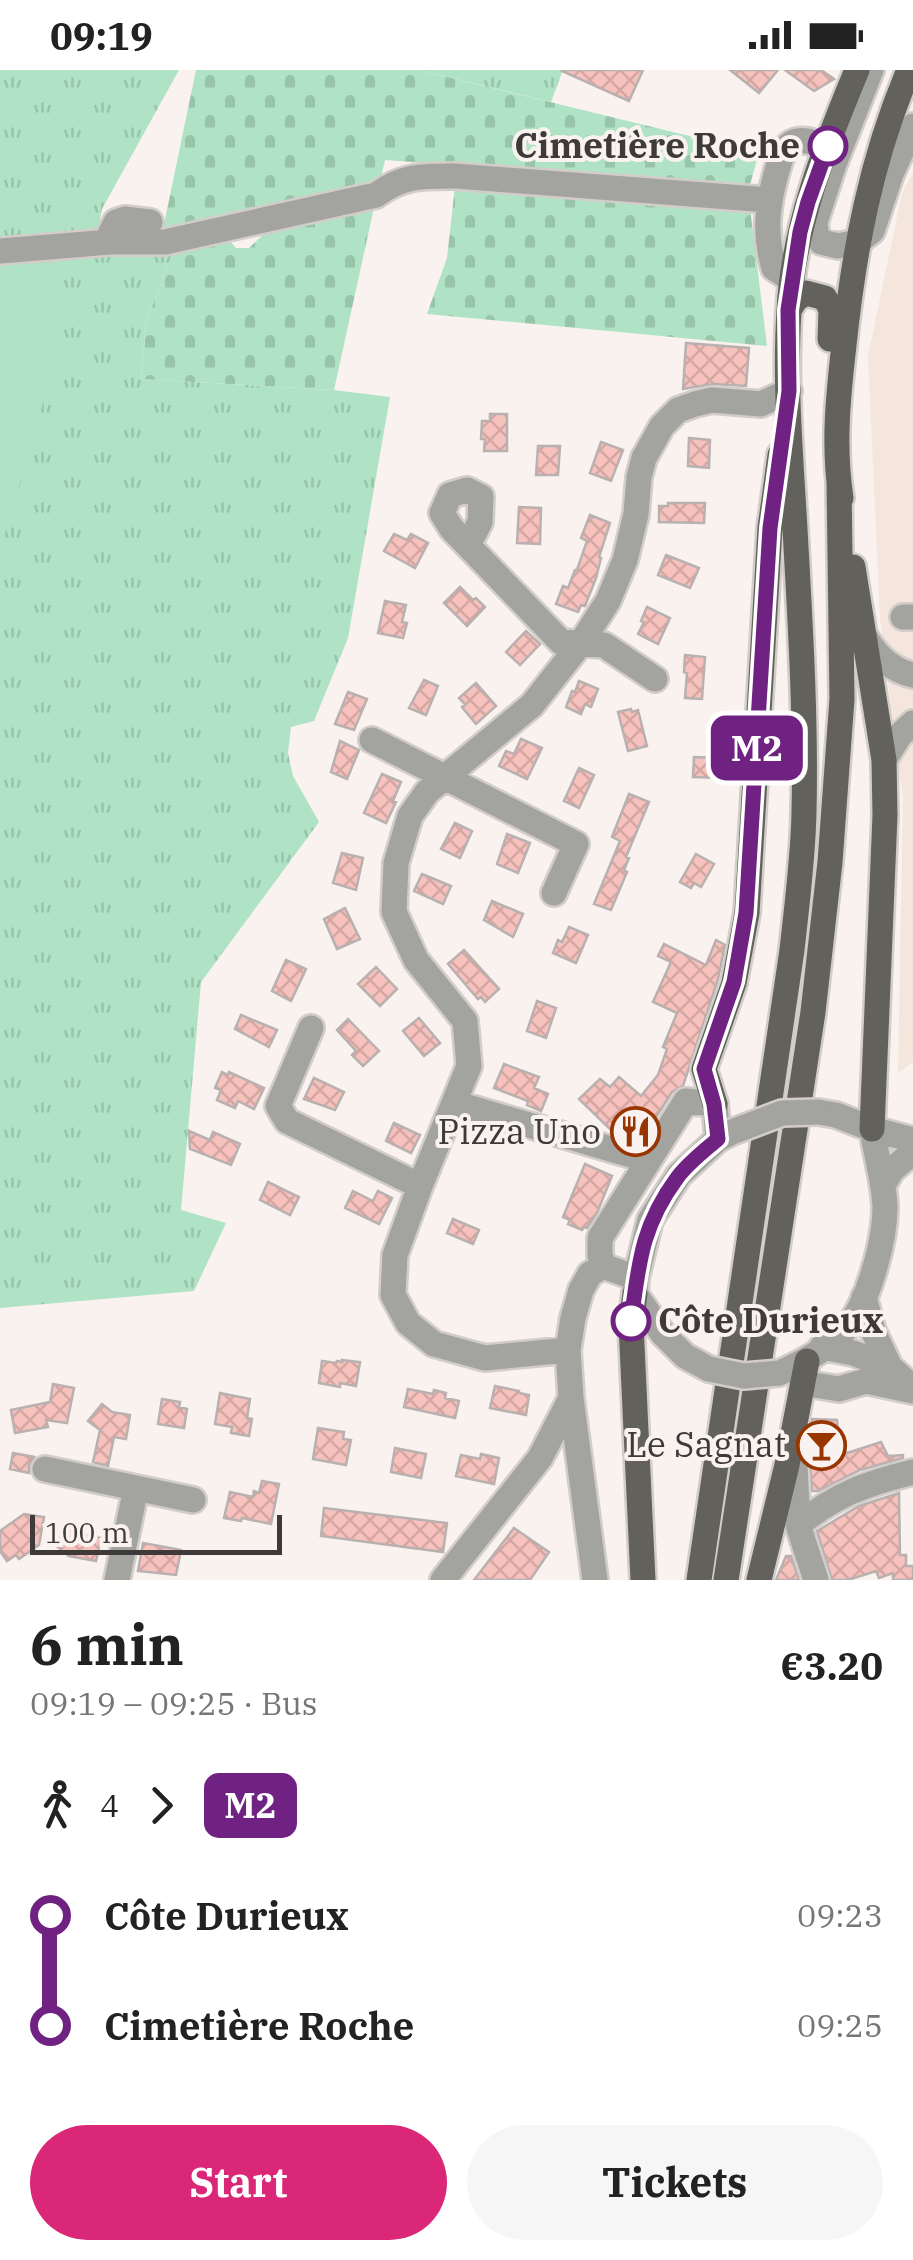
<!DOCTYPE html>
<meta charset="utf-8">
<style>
:root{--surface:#fff;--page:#f6f6f6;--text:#222;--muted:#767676;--accent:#db2777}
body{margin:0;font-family:"IBM Plex Serif",serif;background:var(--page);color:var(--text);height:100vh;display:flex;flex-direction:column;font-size:38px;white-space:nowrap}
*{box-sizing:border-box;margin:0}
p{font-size:32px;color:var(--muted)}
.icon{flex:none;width:55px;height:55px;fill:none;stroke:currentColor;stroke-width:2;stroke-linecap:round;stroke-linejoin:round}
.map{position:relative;height:1510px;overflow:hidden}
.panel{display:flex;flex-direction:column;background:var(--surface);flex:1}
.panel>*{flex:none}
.badge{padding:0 20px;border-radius:15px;font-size:35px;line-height:65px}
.scale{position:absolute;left:30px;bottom:25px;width:252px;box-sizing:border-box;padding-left:10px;border:5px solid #3d3a39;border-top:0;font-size:28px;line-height:35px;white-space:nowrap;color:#3d3a39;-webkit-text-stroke:8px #f9f2ee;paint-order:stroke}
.map>.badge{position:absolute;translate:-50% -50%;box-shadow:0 0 0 5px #fff}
.legs{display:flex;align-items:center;gap:15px;height:110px;padding:0 30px;font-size:32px}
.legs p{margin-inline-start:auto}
.summary{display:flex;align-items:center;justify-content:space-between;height:170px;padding:0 30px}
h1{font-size:55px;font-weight:700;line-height:75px}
.action{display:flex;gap:20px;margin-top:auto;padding:20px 30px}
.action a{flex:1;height:115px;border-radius:60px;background:var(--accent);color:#fff;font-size:40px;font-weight:700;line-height:115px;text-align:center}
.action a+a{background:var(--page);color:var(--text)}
ul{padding:0 30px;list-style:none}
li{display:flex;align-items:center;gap:35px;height:110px;font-size:38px}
li i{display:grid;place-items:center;width:15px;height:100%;margin:0 12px;background:currentColor}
li i::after{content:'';width:25px;height:25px;margin:-12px;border:8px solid;border-radius:50%;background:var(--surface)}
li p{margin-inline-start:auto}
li:first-child i{background:linear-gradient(#0000 50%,currentColor 0)}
li:last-child i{background:linear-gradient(currentColor 50%,#0000 0)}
.status{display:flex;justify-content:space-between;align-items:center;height:70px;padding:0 50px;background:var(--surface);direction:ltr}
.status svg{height:28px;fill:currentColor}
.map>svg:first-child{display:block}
.built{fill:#f4e6dd}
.grass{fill:url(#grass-tufts)}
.cemetery{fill:url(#cemetery-stones)}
.garden{fill:#b0e3c5}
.building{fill:url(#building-cross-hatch);stroke:#b9b1b0;stroke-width:2.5}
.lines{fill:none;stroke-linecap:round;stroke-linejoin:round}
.minor-casing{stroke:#d3cdca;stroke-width:30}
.major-casing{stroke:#d3cdca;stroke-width:30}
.minor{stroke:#a3a3a0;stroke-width:25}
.major{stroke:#62615c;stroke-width:25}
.minor-bridge-casing{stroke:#d3cdca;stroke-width:30;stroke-linecap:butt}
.minor-bridge{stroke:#a3a3a0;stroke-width:25}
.line-1-casing{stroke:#fff;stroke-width:22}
.line-1{stroke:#702283;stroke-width:15}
.stop-1-dot{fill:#fff;stroke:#702283;stroke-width:5}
.labels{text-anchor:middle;stroke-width:8;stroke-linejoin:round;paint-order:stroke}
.stop-label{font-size:35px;font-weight:bold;fill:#3d3a39;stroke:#f9f2ee;text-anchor:end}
.poi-label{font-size:35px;fill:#3d3a39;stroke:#f9f2ee;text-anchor:end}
</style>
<div class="status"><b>09:19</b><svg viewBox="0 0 49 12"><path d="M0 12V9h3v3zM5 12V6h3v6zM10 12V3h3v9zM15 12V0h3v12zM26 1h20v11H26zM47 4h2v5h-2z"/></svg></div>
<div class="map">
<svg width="913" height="1510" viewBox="0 0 913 1510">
<defs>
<pattern id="grass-tufts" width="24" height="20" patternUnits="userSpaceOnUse" patternTransform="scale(2.5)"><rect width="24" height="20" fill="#b0e3c5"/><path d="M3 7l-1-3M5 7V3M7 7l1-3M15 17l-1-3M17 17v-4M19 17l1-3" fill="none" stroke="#98c4aa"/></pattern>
<pattern id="cemetery-stones" width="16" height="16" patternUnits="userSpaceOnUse" patternTransform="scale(2.5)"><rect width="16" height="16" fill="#b0e3c5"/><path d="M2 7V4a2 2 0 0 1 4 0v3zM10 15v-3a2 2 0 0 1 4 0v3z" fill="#98c4aa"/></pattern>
<pattern id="building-cross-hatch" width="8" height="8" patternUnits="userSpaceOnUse" patternTransform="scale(2.5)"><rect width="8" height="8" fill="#f7c2bd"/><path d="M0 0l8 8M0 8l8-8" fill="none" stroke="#d5a7a3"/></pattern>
</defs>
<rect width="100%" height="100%" fill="#f9f2ee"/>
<!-- built -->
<path class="built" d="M913,103v889l-15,11 5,-274 -23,-180 -12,-263 34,-163z"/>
<!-- grass -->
<path class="grass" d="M0,0h179l-77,139 -8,46 81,-8 -29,76 -5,56 193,11 56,7 -42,241 -34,83 -23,6 -3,26 5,23 26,46 -118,160 -20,228 45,13 -32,68 -194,17z
M419,0h144l-12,32z"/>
<!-- cemetery -->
<path class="cemetery" d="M196,0h223l340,83 -10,35 -364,-28 -6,26 -217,48z
M455,116l295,22 17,138 -340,-32 20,-56z
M375,133l-41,187 -193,-11 5,-56 29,-76 50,-11 11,12h13l23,-22z"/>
<!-- garden -->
<path class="garden" d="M0,203l75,20 -73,251h-2z"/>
<!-- building -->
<path class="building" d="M560,0h83l-14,31z
M730,0h48l-19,23z
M785,0h36l13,9 -20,12z
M686,273l63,5 -3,38 -33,-2 -30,5z
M490,344h17v37h-23l1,-12h-4l1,-18h8z
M689,368l21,2 -1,28 -21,-2z
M601,372l22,8 -12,31 -21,-8z
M538,376h22l-2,29h-22z
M668,433h37l-1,20 -45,-1v-16h9z
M519,437l22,1 -1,36 -23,-1z
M590,445l20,8 -11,34 2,1 -5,20 -11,28 -4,-1 -3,7 -22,-8 7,-18 5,2 7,-18h2l10,-29 -6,-3z
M394,464l13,6 4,-6 17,9 -13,25 -31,-17z
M666,485l33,13 -9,20 -32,-13z
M460,517l13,13 3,-2 9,9 -18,19 -23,-23z
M385,531l21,4 -4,17 5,1 -4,15 -25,-5z
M647,537l23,11 -12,26 -20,-10 6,-12 -3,-1z
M526,561l14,13 -20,21 -14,-13z
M685,585l20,2 -3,42 -17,-1 2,-25 -3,-1z
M424,610l14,6 -12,29 -17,-7z
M579,611l19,8 -7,18 -6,-3 -4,10 -15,-7 6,-16 3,1z
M476,613l20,23 -20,18 -14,-17 3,-3 -6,-6z
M348,622l19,7 -13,31 -19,-6z
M631,639l1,3 6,-2 9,36 -19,5 -10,-39z
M521,669l21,9 -15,31 -28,-13 7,-15 8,3z
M340,671l19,9 -12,29 -16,-7z
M694,687l27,1 -1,20 -27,-1z
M579,698l15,7 -15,33 -15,-7z
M382,704l19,8 -8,19 3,1 -10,21 -22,-10z
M629,724l20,8 -23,55 3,1 -5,12 3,2 -16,38 -17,-6 26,-63 -8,-4z
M455,753l17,8 -12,27 -19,-9z
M507,764l23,9 -12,30 -21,-9z
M342,783l21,5 -7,32 -23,-7z
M696,784l18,10 -13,23 -7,-4 -3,5 -11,-6z
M422,804l29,12 -8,18 -29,-13z
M492,831l31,13 -10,23 -29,-17z
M345,838l15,31 -23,10 -13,-30z
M569,857l19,8 -12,28 -23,-10 5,-13 4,2z
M716,870l9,5 -7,34 -35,107 -11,6 -31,49 -26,-7 -36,-35 21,-20 10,8 9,-10 22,19 17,-21 9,-26 -4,-2 14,-34 -24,-11 18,-40 -13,-6 6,-12 42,21z
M464,880l35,39 -14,13 -4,-5 -3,2 -30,-35z
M286,890l20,9 -15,32 -19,-10z
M376,897l21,22 -17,17 -22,-22z
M537,931l19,7 -10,30 -19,-7z
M241,945l36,15 -8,17 -34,-18z
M419,948l21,25 -16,13 -21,-25z
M348,949l31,32 -16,15 -11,-11 4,-4 -19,-21z
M504,994l35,13 -5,11 14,6 -7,17 -14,-6 1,-4 -34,-13z
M222,1002l6,3 1,-3 35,16 -10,21 -16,-8 -3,7 -18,-8 4,-10 -6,-2z
M314,1008l30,14 -9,18 -31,-11z
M394,1053l26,12 -9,18 -25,-12z
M189,1061l21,9 3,-8 27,12 -9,21 -41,-16z
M585,1094l27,12 -15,37 -10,15 -3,-1 -2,3 -14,-6 2,-4 -7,-3z
M268,1112l31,15 -9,18 -30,-15z
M353,1121l20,10 5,-10 14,7 -13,26 -34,-16z
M453,1149l26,11 -6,14 -26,-11z
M342,1290l18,2 -4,24 -16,-3v4l-21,-4 3,-22 14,2 1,-2 5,1z
M53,1314l21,4 -7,35 -21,-3 2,7 -33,6 -4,-23 39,-8z
M495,1316l24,5v2l10,2 -3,20 -36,-7z
M408,1319l25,5 1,-4 12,3 -1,5 14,3 -4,17 -51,-11z
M220,1323l30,6 -3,19 5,1 -3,17 -18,-3 1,-6 -17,-3z
M162,1329l18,3 -1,5 8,2 -3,19 -26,-4z
M102,1334l10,8 18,3 -4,24 -12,-2 -6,29 -15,-4 7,-32 -12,-9z
M812,1349l25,1 1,11h3v24l40,-13 7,14 15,-1v3l-43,12 -42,21h-6l-4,-50z
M318,1358l26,4 -1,7 8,1 -5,25 -33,-6z
M395,1378l31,6 -5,24 -30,-6z
M13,1383l21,4 -5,8v8l-19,-4z
M481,1384l18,4 -5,26 -38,-8 5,-21 19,4z
M262,1411l17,3 -8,40 -29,-6 -1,3 -17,-3 6,-26 23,5 1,-6 5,2z
M899,1423l1,62h6v11h7v14h-20v-7l-14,5 -3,-7 -28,9h-16l-15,-49 42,-25z
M324,1438l123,15 -4,29 -122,-16z
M24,1444l20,3 -5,28 -20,14 -3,-4 -9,6 -7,-10v-20z
M70,1456l9,8 22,4 -5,23 -27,-5 -15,-12z
M514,1458l35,24 -19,28h-56z
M143,1473l38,7 -5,25 -38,-4z
M786,1486h5l8,24h-23z"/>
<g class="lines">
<defs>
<path id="minor" d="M871,0l-37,94 -19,58 1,11 5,9 17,4 20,-4 14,-11 19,-57 22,-48
M110,172v-8l6,-12 9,-3 25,3
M0,181l110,-9h55l211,-47c28,-20 46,-19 79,-19l314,24
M792,210l-18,-12c-10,-33 -7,-61 2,-94 3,-9 5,-23 13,-29 11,-9 27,-2 38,2
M468,475l12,-23 1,-25 -14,-7 -17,5 -8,18 10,16 109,113 43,3 51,34
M903,547h10
M863,563c11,20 27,37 50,42
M372,670l204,104 -22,49
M884,690l16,-25 13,-12
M311,958l-33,78 9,15 133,65
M454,1033l194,57
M818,1042l18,3 36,14 41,11
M883,1115l9,-15 21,-18
M603,1196l-3,-11v-17l86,-137 29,3 3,35
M864,1227l9,34 17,36
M822,1277l31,6 37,14 23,21
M568,1280l-83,8 -51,-14 -26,-21 -15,-28 2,-40 25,-69 49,-120 -4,-45 -49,-61 -22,-48 2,-49 14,-47 17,-24 105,-87 49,-62 27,-42 17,-41 11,-46 3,-37 5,-19 18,-32 16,-16 17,-6 17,-4 49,4 28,-13
M709,1299l-24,-13 -22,-22 -28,-40 1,-16 14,-58 29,-45 39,-36 14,-7
M779,1303c24,-10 46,-23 65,-42 24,-24 41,-91 41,-124 -1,-26 -9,-52 -13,-78
M802,1313l37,6 27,-8 47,10
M794,1378l4,77 18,55
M45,1399l148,31
M798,1455c39,-31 67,-41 115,-53
M117,1510l19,-92
M443,1510l97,-122 31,-60
M595,1510l-24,-182 -3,-48 5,-32 8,-28 9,-16 13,-8 33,12"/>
<path id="major" d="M789,240l7,-11 10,-6 19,5 6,12 -1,29
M841,428c-8,-52 -3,-101 3,-153 10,-95 27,-186 65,-275
M853,497l31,193 1,55 -13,314
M715,1034l-11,-35 30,-86 13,-70 23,-385 10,-73
M635,1224l-4,30 12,256
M699,1510l93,-630c5,-46 11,-91 12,-137 2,-88 -3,-178 -8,-266 -4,-78 -12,-158 -7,-236 4,-84 36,-164 68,-241
M726,1510l87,-568 17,-150 12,-163 -3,-216
M759,1510l28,-115 20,-104"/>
</defs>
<!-- minor casing -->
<use href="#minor" class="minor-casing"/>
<!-- major casing -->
<use href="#major" class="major-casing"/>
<!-- minor -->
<use href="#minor" class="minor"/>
<!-- major -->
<use href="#major" class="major"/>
<defs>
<path id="minor-bridge" d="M732,1062l50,-19 36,-1
M709,1299l35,7 35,-3"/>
</defs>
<!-- minor-bridge casing -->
<use href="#minor-bridge" class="minor-bridge-casing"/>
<!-- minor-bridge -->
<use href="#minor-bridge" class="minor-bridge"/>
</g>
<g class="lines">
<defs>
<path id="line-1" d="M631,1251c8,-58 10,-94 46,-143 11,-15 27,-27 41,-39l-4,-35 -10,-35 30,-87 12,-69 24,-385 19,-137 -1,-81 12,-78 8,-30 20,-56"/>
</defs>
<!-- line-1 casing -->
<use href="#line-1" class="line-1-casing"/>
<!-- line-1 -->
<use href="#line-1" class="line-1"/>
</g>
<!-- icons -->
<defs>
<symbol id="restaurant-ring" viewBox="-11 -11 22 22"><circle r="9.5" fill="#f9f2ee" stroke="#993500" stroke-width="1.5"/><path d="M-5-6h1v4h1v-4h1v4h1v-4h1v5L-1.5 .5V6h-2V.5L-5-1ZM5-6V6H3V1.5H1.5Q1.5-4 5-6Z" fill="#993500"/></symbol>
<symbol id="bar-ring" viewBox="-11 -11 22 22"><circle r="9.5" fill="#f9f2ee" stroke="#993500" stroke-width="1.5"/><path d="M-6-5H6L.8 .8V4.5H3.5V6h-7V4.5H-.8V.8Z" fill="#993500"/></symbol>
</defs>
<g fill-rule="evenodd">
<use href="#restaurant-ring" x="608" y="1034" width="55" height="55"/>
<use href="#bar-ring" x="794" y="1348" width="55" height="55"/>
</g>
<!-- markers -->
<g class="stop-1-dot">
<circle cx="828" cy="76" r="18"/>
<circle cx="631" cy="1251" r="18"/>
</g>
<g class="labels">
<!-- stop labels -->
<g class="stop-label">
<text x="800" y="88">Cimetière Roche</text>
<text x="658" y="1263" text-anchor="start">Côte Durieux</text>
</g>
<!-- poi labels -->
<g class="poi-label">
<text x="601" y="1074">Pizza Uno</text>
<text x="786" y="1387">Le Sagnat</text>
</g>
</g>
</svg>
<div class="scale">100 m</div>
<b class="badge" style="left:757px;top:678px;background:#702283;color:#fff">M2</b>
</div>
<section class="panel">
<div class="summary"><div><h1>6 min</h1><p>09:19 – 09:25 · Bus</p></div><b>€3.20</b></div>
<div class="legs"><svg class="icon" aria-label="walk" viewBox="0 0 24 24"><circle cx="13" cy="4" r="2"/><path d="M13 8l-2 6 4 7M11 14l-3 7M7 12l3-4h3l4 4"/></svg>4<svg class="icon" aria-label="forward" viewBox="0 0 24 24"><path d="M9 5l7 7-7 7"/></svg><b class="badge" style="background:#702283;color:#fff">M2</b></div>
<ul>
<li><i style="color:#702283"></i><b>Côte Durieux</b><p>09:23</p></li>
<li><i style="color:#702283"></i><b>Cimetière Roche</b><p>09:25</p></li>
</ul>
<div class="action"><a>Start</a><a>Tickets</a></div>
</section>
